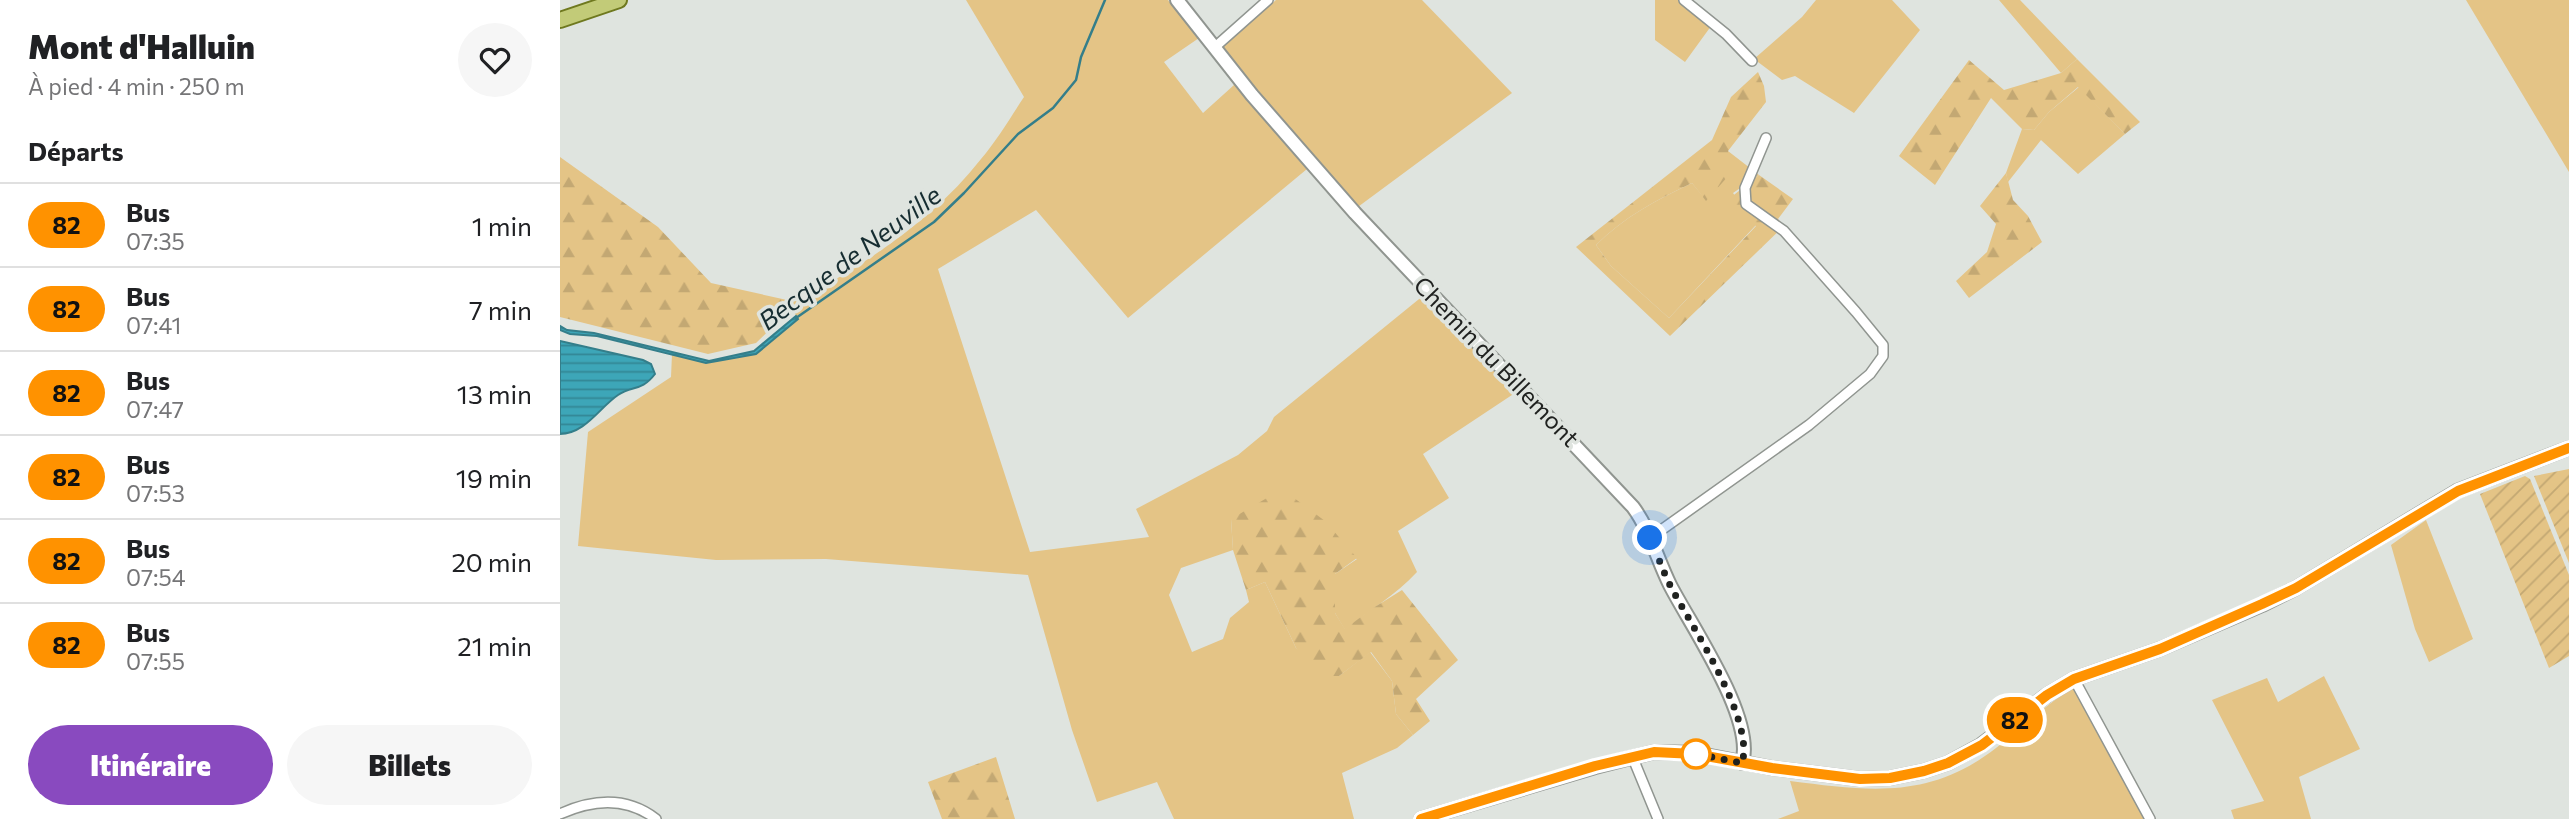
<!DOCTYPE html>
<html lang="fr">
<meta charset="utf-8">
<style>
:root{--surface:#fff;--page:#f6f6f6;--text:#202124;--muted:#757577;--line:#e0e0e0;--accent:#894abf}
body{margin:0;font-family:Commissioner,sans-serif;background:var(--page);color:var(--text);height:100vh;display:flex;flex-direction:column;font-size:26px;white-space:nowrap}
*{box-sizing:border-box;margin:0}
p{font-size:23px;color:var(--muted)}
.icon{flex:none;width:38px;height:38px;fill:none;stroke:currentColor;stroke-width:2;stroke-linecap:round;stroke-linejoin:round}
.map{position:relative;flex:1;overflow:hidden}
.drawer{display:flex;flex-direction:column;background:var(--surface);width:560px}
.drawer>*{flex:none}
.badge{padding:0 14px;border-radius:23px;font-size:24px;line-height:46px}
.you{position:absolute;width:35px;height:35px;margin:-18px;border:5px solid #fff;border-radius:50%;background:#1a73e8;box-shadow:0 0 0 10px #1a73e833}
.map>.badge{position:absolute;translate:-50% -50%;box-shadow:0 0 0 4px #fff}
h2{padding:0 28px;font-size:26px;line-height:63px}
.round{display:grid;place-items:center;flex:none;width:74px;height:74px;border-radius:37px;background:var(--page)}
.overview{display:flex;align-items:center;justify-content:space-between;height:119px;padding:0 28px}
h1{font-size:33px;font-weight:800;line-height:52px}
.cta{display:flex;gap:14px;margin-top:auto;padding:14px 28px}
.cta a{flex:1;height:80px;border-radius:42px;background:var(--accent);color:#fff;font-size:28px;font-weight:800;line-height:80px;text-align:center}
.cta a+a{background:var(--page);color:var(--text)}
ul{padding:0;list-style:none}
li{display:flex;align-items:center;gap:21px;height:84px;padding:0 28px;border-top:2px solid var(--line)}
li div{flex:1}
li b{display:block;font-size:26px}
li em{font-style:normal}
li .badge{min-width:77px;font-weight:700;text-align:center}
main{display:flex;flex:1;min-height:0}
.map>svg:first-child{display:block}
.green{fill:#e4c486}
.forest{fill:url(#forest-firs)}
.garden{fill:url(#garden-furrows)}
.water{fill:url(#water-rules);stroke:#347e8a;stroke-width:2}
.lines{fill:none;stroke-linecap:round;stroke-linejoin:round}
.stream{stroke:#347e8a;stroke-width:2.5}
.street-casing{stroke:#909590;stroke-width:12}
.secondary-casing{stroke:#909590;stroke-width:16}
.primary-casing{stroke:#6f791f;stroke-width:18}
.street{stroke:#fff;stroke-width:9}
.secondary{stroke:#fff;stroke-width:12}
.primary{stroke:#c2cb78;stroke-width:14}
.line-casing{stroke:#fff;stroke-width:16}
.line{stroke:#ff9200;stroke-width:10}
.walk{stroke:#202220;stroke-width:7;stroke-dasharray:0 12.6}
.stop-dot{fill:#fff;stroke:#ff9200;stroke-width:3.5}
.labels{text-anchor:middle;stroke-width:7;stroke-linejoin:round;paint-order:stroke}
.street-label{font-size:24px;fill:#202220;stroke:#dfe4df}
.water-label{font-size:26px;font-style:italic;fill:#162d31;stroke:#dfe4df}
</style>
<main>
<section class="drawer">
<div class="overview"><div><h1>Mont d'Halluin</h1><p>À pied · 4 min · 250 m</p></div><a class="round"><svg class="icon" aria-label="heart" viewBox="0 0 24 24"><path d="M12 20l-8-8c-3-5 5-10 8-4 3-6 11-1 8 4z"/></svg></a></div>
<h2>Départs</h2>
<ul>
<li><span class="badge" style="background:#ff9200;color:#111">82</span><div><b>Bus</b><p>07:35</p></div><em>1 min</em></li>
<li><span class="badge" style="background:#ff9200;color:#111">82</span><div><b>Bus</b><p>07:41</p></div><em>7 min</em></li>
<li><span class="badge" style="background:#ff9200;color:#111">82</span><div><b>Bus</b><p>07:47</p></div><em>13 min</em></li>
<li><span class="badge" style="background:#ff9200;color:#111">82</span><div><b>Bus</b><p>07:53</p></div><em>19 min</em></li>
<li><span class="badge" style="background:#ff9200;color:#111">82</span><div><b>Bus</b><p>07:54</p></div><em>20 min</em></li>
<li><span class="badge" style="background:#ff9200;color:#111">82</span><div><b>Bus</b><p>07:55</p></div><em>21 min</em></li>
</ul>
<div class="cta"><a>Itinéraire</a><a>Billets</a></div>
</section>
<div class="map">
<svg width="2009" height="819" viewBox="0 0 2009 819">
<defs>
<pattern id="forest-firs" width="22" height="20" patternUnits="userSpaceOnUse" patternTransform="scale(1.75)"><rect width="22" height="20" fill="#e4c486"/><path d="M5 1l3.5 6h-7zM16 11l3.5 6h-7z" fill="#c3a873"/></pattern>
<pattern id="garden-furrows" width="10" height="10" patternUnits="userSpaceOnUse" patternTransform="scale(1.75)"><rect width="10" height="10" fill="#e4c486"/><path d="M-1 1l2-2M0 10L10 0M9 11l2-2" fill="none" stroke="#c3a873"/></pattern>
<pattern id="water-rules" width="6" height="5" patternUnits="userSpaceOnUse" patternTransform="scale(1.75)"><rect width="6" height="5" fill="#3da6b8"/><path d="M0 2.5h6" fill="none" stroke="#338795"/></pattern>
</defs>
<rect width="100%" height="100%" fill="#dfe4df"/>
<!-- green -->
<path class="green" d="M406,0h202l31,38 -35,24 39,51 31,-28 -20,-28 8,-10 54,-47h146l90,93 -165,122 -40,-46 -179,149 -92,-108 -98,59 92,283 119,-15 -13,-28 102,-54 29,-24 7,-14 150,-122 94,96 -95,63 26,44 -51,33 19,41c-21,23 -48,38 -72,58l-10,-17v-39l22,-15 -126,-40 2,31 -52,18 -12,27 23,57 31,-13 7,-21 19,-16 -3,-12 19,-8 31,66 43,28 31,-24 22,29 4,33 17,21 -16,13 -55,25 12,46h-180l-17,-37 -60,20 -25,-72 -44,-155 -202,-16 -110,1 -138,-14 10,-114 83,-55 1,-23 34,9 50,-9 42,-35 -11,-19c18,1 33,-12 49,-21 53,-31 107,-71 145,-120 16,-19 29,-41 43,-62z
M1095,0h32l27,22 -29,40 -30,-22z
M1256,0h76l28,30 -66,83 -59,-37 -13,4 -28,-21 48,-42z
M1439,0h21l57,59 -16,14z
M1906,0h103v172z
M1519,87l46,47 -47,40 -37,-34 -33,42 -2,-9 16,-44 12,1 15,-18z
M1168,151l31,24 -26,18 23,32 -87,93 -58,-52 -15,-21c28,-28 60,-45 96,-62l14,17z
M1866,520l47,119 -44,23 -14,-33 -24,-84z
M1764,676l36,73 -61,28 12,42h-77l-3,-9 33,-9 -52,-101 55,-22 11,24z
M1517,685l69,134h-368l21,-8 -9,-30c79,10 139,19 206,-33 28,-21 51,-45 81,-63z"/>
<!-- forest -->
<path class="forest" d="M1517,59l63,63 -15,12 -47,-47 -29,25 -15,18 -12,-1 -31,-31 -56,87 -36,-29 70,-96 35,30 57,-17z
M1198,72l6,14 2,16 -38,49 2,23 -24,27 -14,-18c-36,17 -68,34 -96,62l15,21 58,52 87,-92 -31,-24 34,-27 34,24 -15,20 6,7 -114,110 -94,-89 136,-107 19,-43z
M0,157l98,70 53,56 76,17 4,9 -35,34 -48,11 -148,-37z
M1446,173l7,27 15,16 14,26 -73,56 -13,-17 31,-29 9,-28 -16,-18z
M722,489l43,32 32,37 -22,16v39l10,16 25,-19 32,-20 56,70 -42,39 14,22 -17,14 -17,-21 -4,-33 -21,-29 -32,24h-19l-24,-28 -31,-66 -19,8 -13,-40 -2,-31z
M436,757l19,62h-73l-14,-37z"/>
<!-- garden -->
<path class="garden" d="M2009,469v94l-35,-87z
M1965,476l5,3 39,96v81l-20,12 -69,-174z"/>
<!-- water -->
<path class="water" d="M236,316l2,3 -42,35 -50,9 -109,-27 -27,-2 -10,-4v-4l7,4 27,3 115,28 45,-10z
M0,341l83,19 8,4 4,10c-14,18 -22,11 -37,21 -18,12 -33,39 -58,39z"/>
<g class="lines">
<!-- stream -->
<path class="stream" d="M236,318l138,-96 30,-29 54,-59 35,-26 23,-28 5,-23 24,-57"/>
<defs>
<path id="street" d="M1124,0l42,34 26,27
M655,47l53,-47
M1090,538l159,-113 61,-51 13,-18v-11l-27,-33 -72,-81 -38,-27 -1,-16 21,-50
M1514,679l76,140
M1072,756l26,63
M0,814c33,-15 66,-18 96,5"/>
<path id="secondary" d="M617,0l75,95 103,118 278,294c17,23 24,52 37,78 21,41 86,134 72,178
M861,819l174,-52 59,-15 41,1 77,15 88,11 30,-1 34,-7 24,-8 33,-18 66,-50 27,-16 86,-30 102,-44 34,-17 161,-97 112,-43"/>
<path id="primary" d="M0,20l59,-20"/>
</defs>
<!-- street casing -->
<use href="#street" class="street-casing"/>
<!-- secondary casing -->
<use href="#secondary" class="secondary-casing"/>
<!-- primary casing -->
<use href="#primary" class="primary-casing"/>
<!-- street -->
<use href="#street" class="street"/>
<!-- secondary -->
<use href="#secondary" class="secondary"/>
<!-- primary -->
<use href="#primary" class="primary"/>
</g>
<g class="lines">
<defs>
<path id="line" d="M861,819l174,-53 59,-14 41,2 77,14 88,11 30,-1 34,-7 24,-8 34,-18 65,-50 27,-16 86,-30 102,-45 34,-16 162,-97 111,-43"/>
</defs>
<!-- line casing -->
<use href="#line" class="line-casing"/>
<!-- line -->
<use href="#line" class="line"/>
<!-- walk -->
<path class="walk" d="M1090,538c7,16 13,33 21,49 21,40 84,133 71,176l-46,-9"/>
</g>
<!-- markers -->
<circle class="stop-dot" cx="1136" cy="754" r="14"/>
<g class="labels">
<!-- street labels -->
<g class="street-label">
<text transform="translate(936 362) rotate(46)" y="8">Chemin du Billemont</text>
</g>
<!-- water labels -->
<g class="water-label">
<text transform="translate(290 258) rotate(-37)" y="9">Becque de Neuville</text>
</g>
</g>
</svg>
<div class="you" style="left:1090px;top:538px"></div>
<b class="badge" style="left:1455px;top:720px;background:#ff9200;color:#111">82</b>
</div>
</main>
